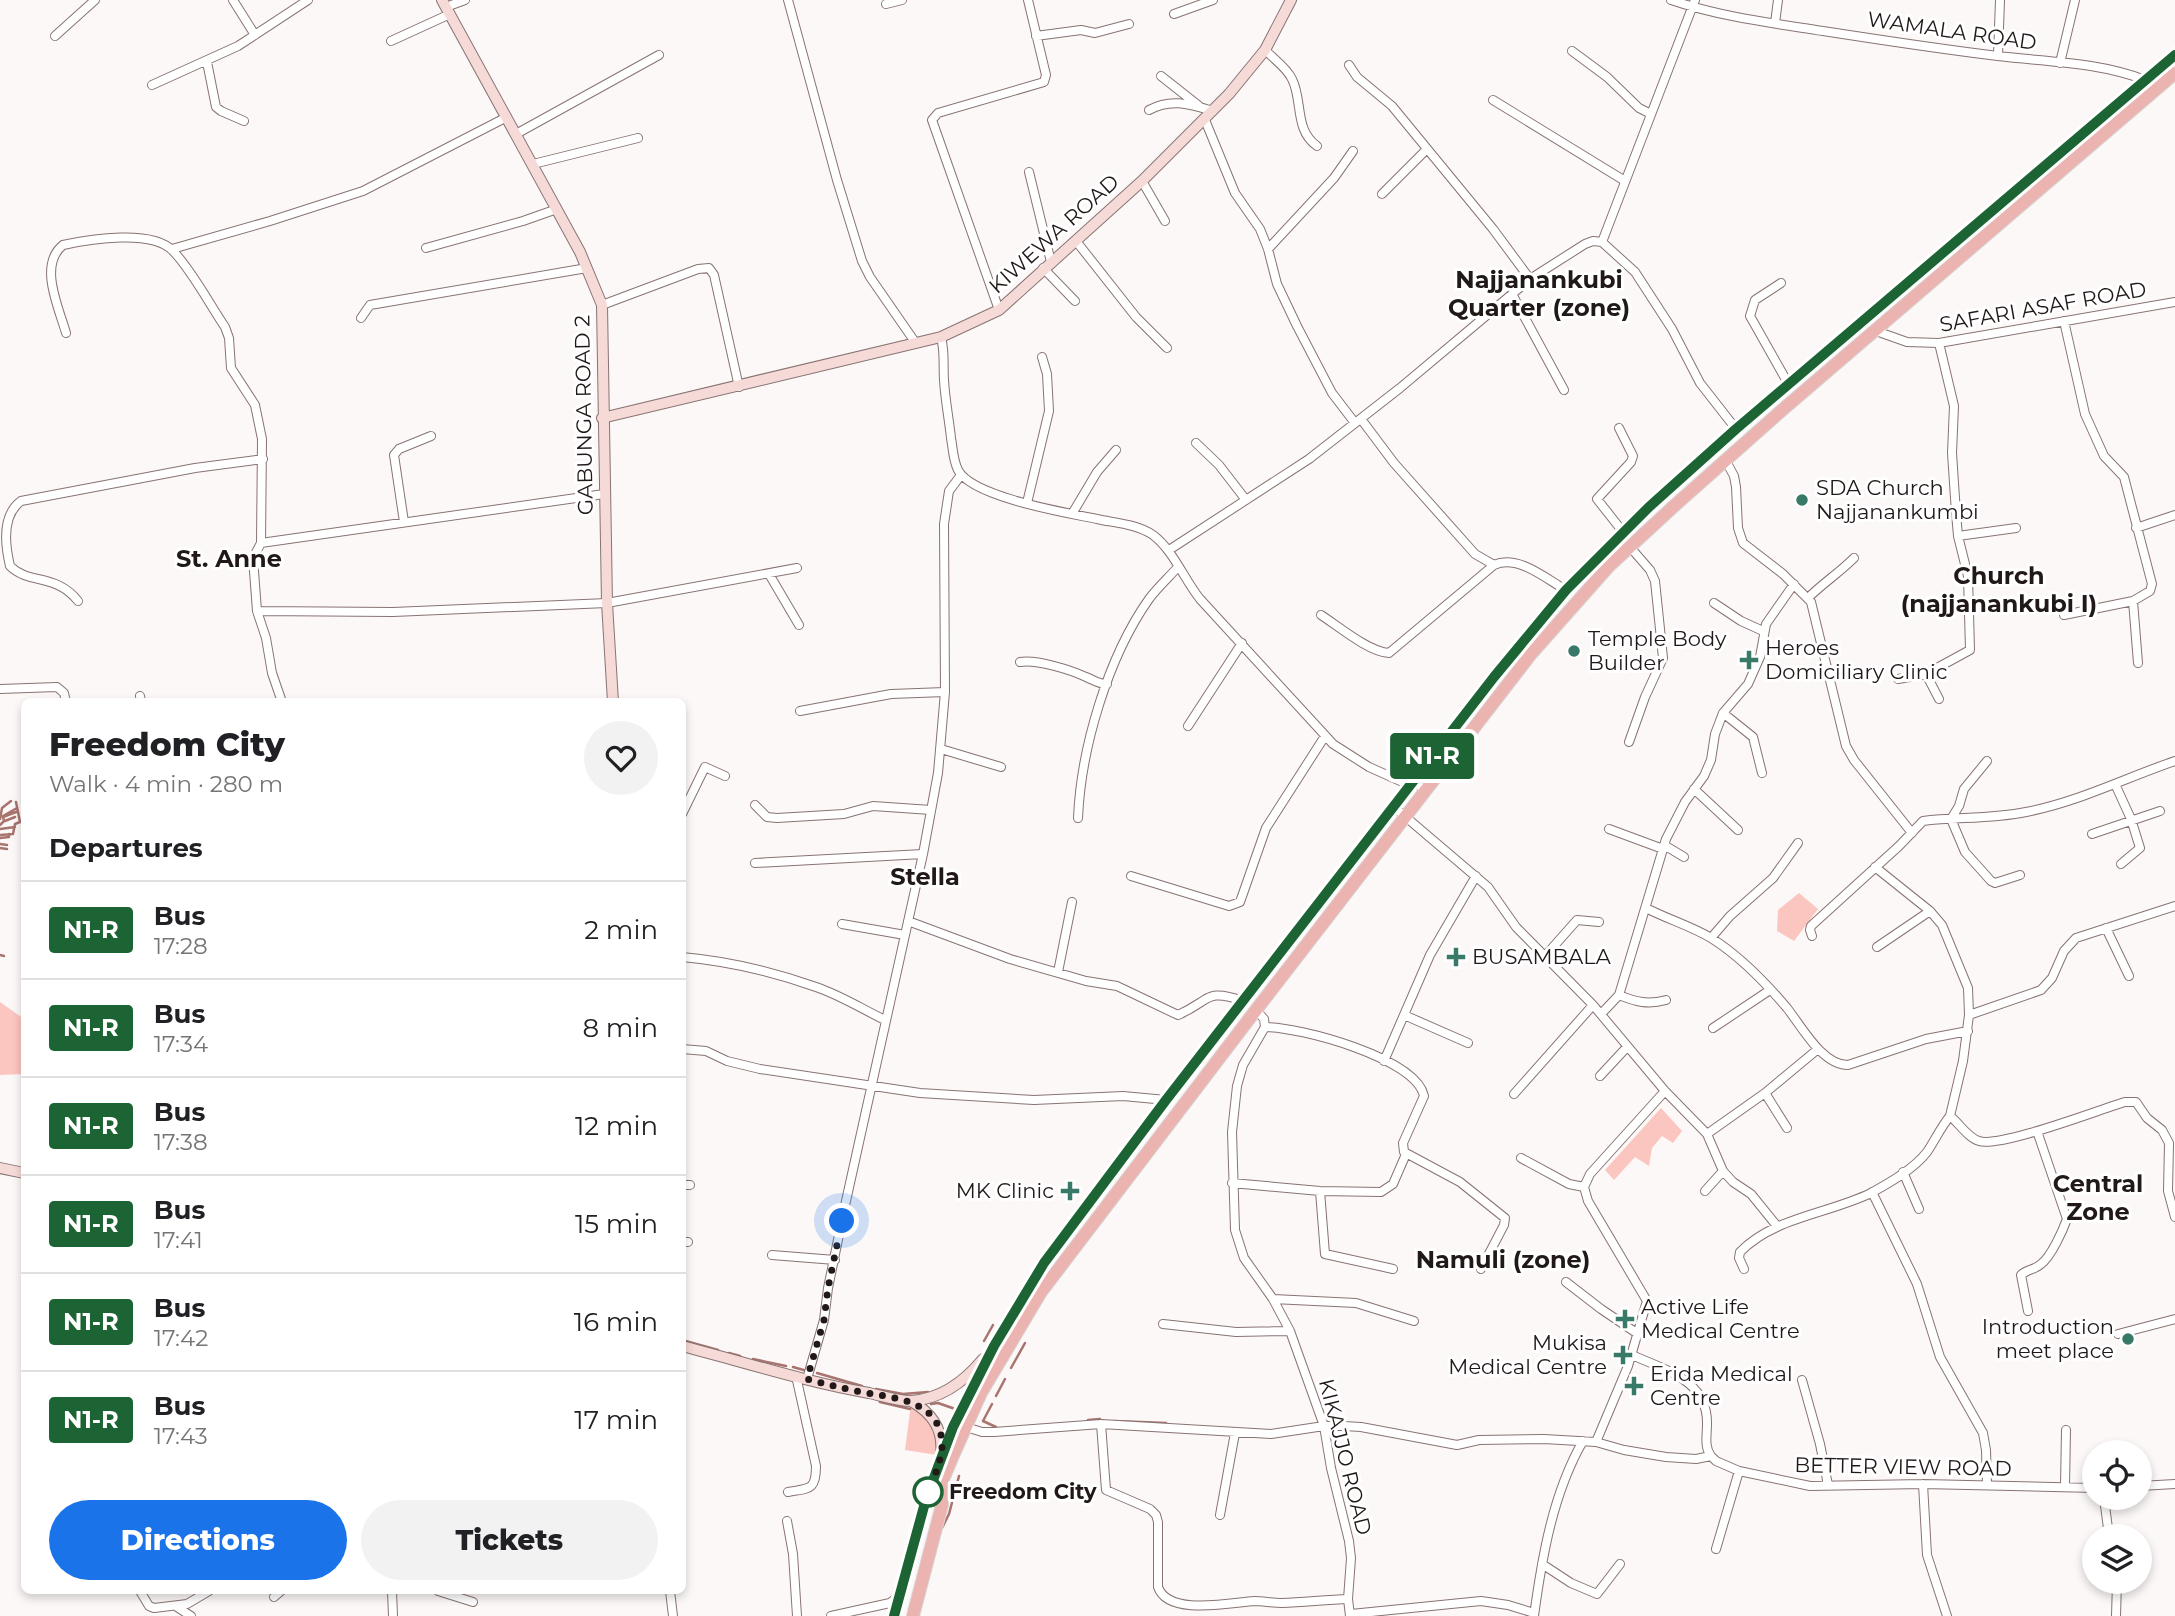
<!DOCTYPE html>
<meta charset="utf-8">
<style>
:root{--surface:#fff;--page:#f2f2f2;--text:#202124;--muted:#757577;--line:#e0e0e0;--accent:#1a73e8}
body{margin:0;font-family:Montserrat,sans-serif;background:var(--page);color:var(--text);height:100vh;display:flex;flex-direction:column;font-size:26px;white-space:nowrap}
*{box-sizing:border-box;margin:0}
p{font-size:23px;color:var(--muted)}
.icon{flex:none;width:38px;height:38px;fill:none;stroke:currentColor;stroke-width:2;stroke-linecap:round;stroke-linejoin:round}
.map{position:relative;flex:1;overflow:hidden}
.drawer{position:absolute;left:21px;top:698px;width:665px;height:896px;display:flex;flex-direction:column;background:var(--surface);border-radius:10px;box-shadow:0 4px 10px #0003}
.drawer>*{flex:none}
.badge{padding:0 14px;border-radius:5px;font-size:24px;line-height:46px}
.tools{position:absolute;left:2082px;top:1440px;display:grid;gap:14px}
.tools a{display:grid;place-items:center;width:70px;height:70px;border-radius:50%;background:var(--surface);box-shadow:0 4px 10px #0003;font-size:35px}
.you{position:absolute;width:35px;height:35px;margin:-18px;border:5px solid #fff;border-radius:50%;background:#1a73e8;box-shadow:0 0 0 10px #1a73e833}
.map>.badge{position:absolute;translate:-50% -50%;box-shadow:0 0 0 4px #fff}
h2{padding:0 28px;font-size:26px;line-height:63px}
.round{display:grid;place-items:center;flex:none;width:74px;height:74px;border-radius:37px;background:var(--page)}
.summary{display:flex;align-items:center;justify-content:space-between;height:119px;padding:0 28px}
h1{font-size:33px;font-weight:800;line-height:52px}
.button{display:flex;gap:14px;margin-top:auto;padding:14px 28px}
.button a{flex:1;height:80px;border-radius:42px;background:var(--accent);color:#fff;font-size:28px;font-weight:800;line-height:80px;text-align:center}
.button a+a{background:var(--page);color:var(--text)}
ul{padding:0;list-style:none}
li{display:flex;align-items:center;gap:21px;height:98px;padding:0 28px;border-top:2px solid var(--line)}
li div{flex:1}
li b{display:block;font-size:26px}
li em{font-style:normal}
li .badge{min-width:77px;font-weight:700;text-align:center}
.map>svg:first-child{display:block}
.green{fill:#fbc5c0}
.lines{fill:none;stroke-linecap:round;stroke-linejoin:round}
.stream{stroke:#a9736e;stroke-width:2.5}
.street-casing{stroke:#877472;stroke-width:10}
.secondary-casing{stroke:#877472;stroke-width:12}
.primary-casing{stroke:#d7d6d5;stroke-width:14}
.street{stroke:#fff;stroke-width:8}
.secondary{stroke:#f5dad8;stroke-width:10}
.primary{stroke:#ecb4b1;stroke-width:12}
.line-casing{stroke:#fff;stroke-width:16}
.line{stroke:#1d6434;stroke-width:10}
.walk{stroke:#201918;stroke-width:7;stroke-dasharray:0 12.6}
.poi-dot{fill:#387968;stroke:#fff;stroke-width:2.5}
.stop-dot{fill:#fff;stroke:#1d6434;stroke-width:3.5}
.labels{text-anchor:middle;stroke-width:6;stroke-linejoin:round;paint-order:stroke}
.street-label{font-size:21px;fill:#201918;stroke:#fff}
.poi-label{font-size:21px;fill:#201918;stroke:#fff;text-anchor:start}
.stop-label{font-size:21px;font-weight:bold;fill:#201918;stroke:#fff;text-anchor:start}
.quarter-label{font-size:24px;font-weight:bold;fill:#201918;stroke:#fff}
</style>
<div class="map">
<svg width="2175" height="1616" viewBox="0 0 2175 1616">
<rect width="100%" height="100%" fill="#fcf8f7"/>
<!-- green -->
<path class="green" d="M1799,893l19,16 -24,32 -17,-10 1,-21z
M0,1002l24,17v55l-24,1z
M1661,1108l21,23 -9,12 -11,-7 -10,12 -3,18 -14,-9 -21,23 -9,-10z
M911,1404c18,13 26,28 26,51l-32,-5z"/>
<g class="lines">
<!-- stream -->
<path class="stream" d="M3,816l14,-8
M0,819l2,-11 9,-7
M5,821l10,-4
M0,825l4,-4 -1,-4 13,-5
M0,829l15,-2
M0,835l13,-1 2,-10 5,-2 -4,-20
M0,838l9,-1v-3
M0,844l7,1
M0,848l7,1
M0,955l4,1
M682,1340l36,10
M984,1341l9,-16
M729,1353l11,3
M753,1359l33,7
M793,1367l14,4
M1011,1368l14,-25
M817,1373l45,13
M876,1389l27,5 25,-2
M996,1396l9,-17
M881,1399l-1,3 30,7
M931,1404l7,-1 20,7
M1088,1420l12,-1
M983,1421l9,-17
M983,1421l13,6
M1114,1421l52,2
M942,1528l7,-14 10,-38"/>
<defs>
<path id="street" d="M233,0l22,35
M788,0l49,180 25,81 8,16 45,65
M1671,0c50,17 101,23 152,31 58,9 117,18 175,25 50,6 100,6 147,24
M886,4l16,-4
M446,7l19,-7
M1174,14l39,-14
M1775,23l3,-23
M55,36l40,-36
M1036,36l45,-6 14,3 34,-9
M391,41l59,-27
M1265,50c9,9 22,18 27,29 11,21 2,51 25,67
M1572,51l35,26 32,31 12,6
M1998,56l2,-56
M207,62l9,45 5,4 23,10
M2060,63l15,-63
M1349,65l8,12 35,29 101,123 37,50
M1161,76l38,30
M152,85l86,-39 70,-46
M1493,100l132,81
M1149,110c22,-12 40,-6 64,1
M1205,120l30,73 25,36 8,20 9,35 20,42 35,67 23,30
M516,134l143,-79
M533,164l105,-26
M1029,172l22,90
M1142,181l23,40
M1382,194l44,-44
M1076,241l60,76 31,31
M1602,242l33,30 37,57 28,54 36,46
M426,248l97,-27 34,-12
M172,249l98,-28 93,-30 144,-74
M1268,249l66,-71 19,-27
M1043,268l32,33
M1781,283l-26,17 -5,16 39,69
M1512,294l52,96
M602,305l96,-36 11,-1 5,7 25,112
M999,310l-67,-190 6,-7 106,-31 2,-7 -18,-75
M361,318l9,-13 217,-37
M2064,321l21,93 19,42 20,21 28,107 -2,7 -17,10 -69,14
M1876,331l31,11 32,1 236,-41
M66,333c-7,-25 -28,-68 -3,-88 27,-6 90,-16 110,6 18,18 37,54 52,76l4,11 2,30 24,37 7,34 -1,104 -8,15 4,53 9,27 6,35 10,29
M941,337c4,15 2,28 3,43 1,19 5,39 7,58 2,11 2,22 7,32 14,27 109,43 139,49 18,4 40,5 56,16 20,15 31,44 47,64l133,145 36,23 38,17 5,-3 15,10
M1361,419l33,44 81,91 19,11
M1619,428l14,28 -2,6 -34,37 26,33
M1196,443l23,22 27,35
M1726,461l8,15 2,11 2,41 5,15 40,31 28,28 35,144 8,14 58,73
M1027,503l22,-92 -2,-37 -5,-17
M1072,514l25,-42 19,-22
M404,522l-10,-67 5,-6 32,-13
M2136,528l39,-13
M1958,536l58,-8
M261,543l343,-49
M1169,550l140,-91 91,-71 130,-109 55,-35 8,-3 9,1 93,-242
M769,574l30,51
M1808,598c15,-15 31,-25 46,-40
M78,601c-22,-28 -49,-16 -68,-35 -5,-21 -8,-51 11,-65l174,-33 68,-9
M2133,601l5,62
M1714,603l27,18 22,10
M257,611l136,1 214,-9 190,-35
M1321,615c17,11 48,37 68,38l105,-88c24,-11 52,14 72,25
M1020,662c16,-3 51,8 66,15 8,3 12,7 21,7
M1898,679l28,-5
M0,689l57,-2 7,6 2,9
M140,696l1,6
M1939,699l-13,-25 44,-24 -2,-74 -10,-40 -2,-23 -4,-60 2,-47 -15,-63
M800,711l91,-17 54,-2
M1188,726l54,-83
M1629,742l16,-45 18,-39 -8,-77 -5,-11 -20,-23
M941,749l60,18
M1987,761l-23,28 -5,17 -8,13 14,33 26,29 4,2 25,-8
M1762,773l-9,-36 -30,-24 25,-29 12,-27 6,-33 28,-40
M2115,784l16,35 9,29 -19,16
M1694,789l44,41
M755,805l12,12 10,1 67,-4 29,-8 58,4
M1394,807l94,80 28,40 77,78 72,86 42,43 16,37 -18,20
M682,814l23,-47 20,9
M1078,818c3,-70 30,-161 71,-219 8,-11 19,-21 29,-32
M1609,829l54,20
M2092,834l68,-23
M1664,845l20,12
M755,863l168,-9
M1875,867l55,44 12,14 26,63 1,27 -6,46 -13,55c9,7 18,22 29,25 21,7 119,-31 146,-39h11l11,16 15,12 7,13 -1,48 7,26
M1131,876l98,30 11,-4 26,-74 59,-92
M1646,908c21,11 45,18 65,30 29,18 54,44 76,70 15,19 35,57 61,57l78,-26 42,-8
M908,921l102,38 76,22 31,5 61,29c34,-15 26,-27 66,-14
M842,924l63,11
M2106,928l23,48
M1812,936l-2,-6 1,-4 88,-80 24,-25c34,-4 69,-2 103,-9 52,-10 99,-34 149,-51
M1711,938l19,-22 43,-38 25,-35
M1877,947l53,-36
M1546,955l31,-35 22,2
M682,957c45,4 92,15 134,30 24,8 46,22 69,33
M1058,972l14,-70
M1619,995c17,7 29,10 47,5
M1256,1010l8,9 1,8 -22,38 -6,21 -5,46 3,98 9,28 29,41 17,32 34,95 7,42 18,73 2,17 -3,41 2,17
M1601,1014l18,-19 47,-156 19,-37 19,-26 7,-16 4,-26 8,-21
M1404,1015l64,28
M1969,1015l72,-25 11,-12 12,-27 12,-13 99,-32
M1265,1027c35,0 151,31 159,69l-21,47 1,9 56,30 45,36 -1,7 -23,44
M1713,1028l57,-38
M682,1049l24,2 21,10 33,8 160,24 114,7 89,-4 43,4
M1384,1061l46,-106 46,-79
M1600,1076l27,-29
M1765,1093l22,35
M1514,1094l79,-89
M1707,1134l58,-41 53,-44
M1521,1158l48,26 15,3
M1723,1171l10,11 18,12 26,32
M1903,1172l16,37
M1232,1183l88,8 61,1 12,-8 13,-30
M682,1185h8
M1320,1191l5,63 68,15
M1872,1192l45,92 23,73 43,76 3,17 1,35
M682,1242h6
M772,1255l63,5
M1744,1269l-5,-11 1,-6c34,-35 88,-38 131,-59 18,-10 43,-24 56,-41 8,-12 14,-25 23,-36
M1566,1282l35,27 37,25
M1273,1299l83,4 58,18
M2028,1311l-7,-36c6,-6 14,-5 20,-11 10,-7 22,-34 26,-45l-30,-88
M1163,1324l73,8 54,-1
M2118,1334l57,-15
M1632,1355c33,15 76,25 75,69 0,11 -3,23 4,32
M807,1379l17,-59 4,-32 18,-87 77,-347 15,-81 7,-81 -1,-168 5,-33 12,-16
M1802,1380l18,64 8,41
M1101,1424l5,66 44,19 6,6 2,7v65c10,29 71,16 96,14 9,0 18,2 28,2 22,-1 44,-3 66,-4
M966,1427l16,5h12l107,-8 170,10 53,-8h20l17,1 96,18 22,-5 65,-1 52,3 28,8 42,7 30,2 15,-3 5,5 23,10 71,15 113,-2 172,4
M1596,1442l32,-76 19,-65 -59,-100 -4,-14 6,-13 75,-83
M1923,1484l4,71 20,61
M2065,1486l1,-56
M2140,1486l35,-2
M788,1492c21,-4 28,-1 28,-26l-20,-90
M2104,1498l5,38
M1220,1515l15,-82
M787,1521l6,33 4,62
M1716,1549l23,-78
M1542,1564l29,19 26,11 23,-30
M140,1591l9,15 5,2 33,-4 22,-13
M392,1591l1,25
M438,1591l35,11
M670,1591l3,25
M274,1597l7,-6
M177,1607l14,9
M1351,1614l130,-13 27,4 26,8
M831,1616l59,-13 9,-7
M1534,1616c8,-59 19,-123 49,-175
M2116,1616l1,-34"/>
<path id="secondary" d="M442,0l138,252 22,53 5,298 6,99
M602,418l339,-81 58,-27 143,-129 87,-87 36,-44 26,-50
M0,1168l24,5
M682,1346c62,16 124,36 187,47 14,3 29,8 42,8 30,-2 54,-20 72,-42
M911,1401c21,12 33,28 30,54"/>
<path id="primary" d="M894,1616l32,-117 27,-72 41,-81 50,-83 122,-163 313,-404 87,-106 83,-83 87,-78 439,-374
M913,1616l29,-111v-23l10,-24 29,-65 60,-101 215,-282 275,-356 78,-88 64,-59 108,-96 394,-338"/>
</defs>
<!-- street casing -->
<use href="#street" class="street-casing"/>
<!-- secondary casing -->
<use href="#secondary" class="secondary-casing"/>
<!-- primary casing -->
<use href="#primary" class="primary-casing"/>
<!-- street -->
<use href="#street" class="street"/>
<!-- secondary -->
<use href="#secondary" class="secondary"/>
<!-- primary -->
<use href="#primary" class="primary"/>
</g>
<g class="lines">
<defs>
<path id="line" d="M894,1616l32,-117 27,-72 41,-81 50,-83 122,-163 328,-423 72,-87 83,-83 87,-78 439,-374"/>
</defs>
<!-- line casing -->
<use href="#line" class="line-casing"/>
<!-- line -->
<use href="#line" class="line"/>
<!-- walk -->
<path class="walk" d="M842,1221l-14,67 -4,32 -17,59c18,5 35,9 54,13 33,6 82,8 81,55 -1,18 -11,35 -16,52l2,-7"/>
</g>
<!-- markers -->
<g class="poi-dot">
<circle cx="1802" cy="500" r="7"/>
<circle cx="1574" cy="651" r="7"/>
<path d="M1745.5 649.5h7v7h7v7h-7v7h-7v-7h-7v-7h7z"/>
<path d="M1452.5 946.5h7v7h7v7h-7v7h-7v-7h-7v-7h7z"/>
<path d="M1066.5 1180.5h7v7h7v7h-7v7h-7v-7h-7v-7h7z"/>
<path d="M1621.5 1308.5h7v7h7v7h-7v7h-7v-7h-7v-7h7z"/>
<circle cx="2128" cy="1339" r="7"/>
<path d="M1619.5 1344.5h7v7h7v7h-7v7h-7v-7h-7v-7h7z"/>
<path d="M1630.5 1375.5h7v7h7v7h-7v7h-7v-7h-7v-7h7z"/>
</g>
<circle class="stop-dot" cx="928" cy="1492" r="14"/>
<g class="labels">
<!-- street labels -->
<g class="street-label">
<text transform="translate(1952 31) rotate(8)" y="7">WAMALA ROAD</text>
<text transform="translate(1054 234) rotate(-42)" y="7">KIWEWA ROAD</text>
<text transform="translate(2043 307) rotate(-10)" y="7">SAFARI ASAF ROAD</text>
<text transform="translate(584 415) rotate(-91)" y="7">GABUNGA ROAD 2</text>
<text transform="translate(1345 1457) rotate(76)" y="7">KIKAJJO ROAD</text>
<text transform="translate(1903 1467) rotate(1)" y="7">BETTER VIEW ROAD</text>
</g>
<!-- poi labels -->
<g class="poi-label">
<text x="1816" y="495">SDA Church<tspan x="1816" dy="24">Najjanankumbi</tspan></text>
<text x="1588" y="646">Temple Body<tspan x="1588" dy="24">Builder</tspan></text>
<text x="1765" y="655">Heroes<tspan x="1765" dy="24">Domiciliary Clinic</tspan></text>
<text x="1472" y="964">BUSAMBALA</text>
<text x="1054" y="1198" text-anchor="end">MK Clinic</text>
<text x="1641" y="1314">Active Life<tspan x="1641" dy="24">Medical Centre</tspan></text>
<text x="2114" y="1334" text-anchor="end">Introduction<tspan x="2114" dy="24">meet place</tspan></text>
<text x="1607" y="1350" text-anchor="end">Mukisa<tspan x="1607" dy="24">Medical Centre</tspan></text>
<text x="1650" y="1381">Erida Medical<tspan x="1650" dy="24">Centre</tspan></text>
</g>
<!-- stop labels -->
<g class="stop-label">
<text x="949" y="1499">Freedom City</text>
</g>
<!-- quarter labels -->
<g class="quarter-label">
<text x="1539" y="288">Najjanankubi<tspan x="1539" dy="28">Quarter (zone)</tspan></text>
<text x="229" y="567">St. Anne</text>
<text x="1999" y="584">Church<tspan x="1999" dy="28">(najjanankubi I)</tspan></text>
<text x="925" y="885">Stella</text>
<text x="2098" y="1192">Central<tspan x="2098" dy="28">Zone</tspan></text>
<text x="1503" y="1268">Namuli (zone)</text>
</g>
</g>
</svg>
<div class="tools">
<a><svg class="icon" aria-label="locate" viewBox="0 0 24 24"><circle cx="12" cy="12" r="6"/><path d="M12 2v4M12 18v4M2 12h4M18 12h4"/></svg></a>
<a><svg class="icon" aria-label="layers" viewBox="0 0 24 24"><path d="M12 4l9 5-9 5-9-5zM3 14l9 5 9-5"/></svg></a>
</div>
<div class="you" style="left:842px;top:1221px"></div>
<b class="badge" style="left:1432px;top:756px;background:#1d6434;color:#fff">N1-R</b>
<section class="drawer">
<div class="summary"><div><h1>Freedom City</h1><p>Walk · 4 min · 280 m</p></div><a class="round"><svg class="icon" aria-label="heart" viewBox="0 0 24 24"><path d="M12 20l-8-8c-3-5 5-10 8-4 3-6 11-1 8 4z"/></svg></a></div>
<h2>Departures</h2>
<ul>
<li><span class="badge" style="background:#1d6434;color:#fff">N1-R</span><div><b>Bus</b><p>17:28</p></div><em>2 min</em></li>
<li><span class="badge" style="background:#1d6434;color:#fff">N1-R</span><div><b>Bus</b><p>17:34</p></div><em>8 min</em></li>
<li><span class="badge" style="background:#1d6434;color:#fff">N1-R</span><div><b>Bus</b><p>17:38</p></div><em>12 min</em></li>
<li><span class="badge" style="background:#1d6434;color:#fff">N1-R</span><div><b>Bus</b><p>17:41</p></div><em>15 min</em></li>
<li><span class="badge" style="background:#1d6434;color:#fff">N1-R</span><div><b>Bus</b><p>17:42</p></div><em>16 min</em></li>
<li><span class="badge" style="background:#1d6434;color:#fff">N1-R</span><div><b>Bus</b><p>17:43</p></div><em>17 min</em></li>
</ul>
<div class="button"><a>Directions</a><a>Tickets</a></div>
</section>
</div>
